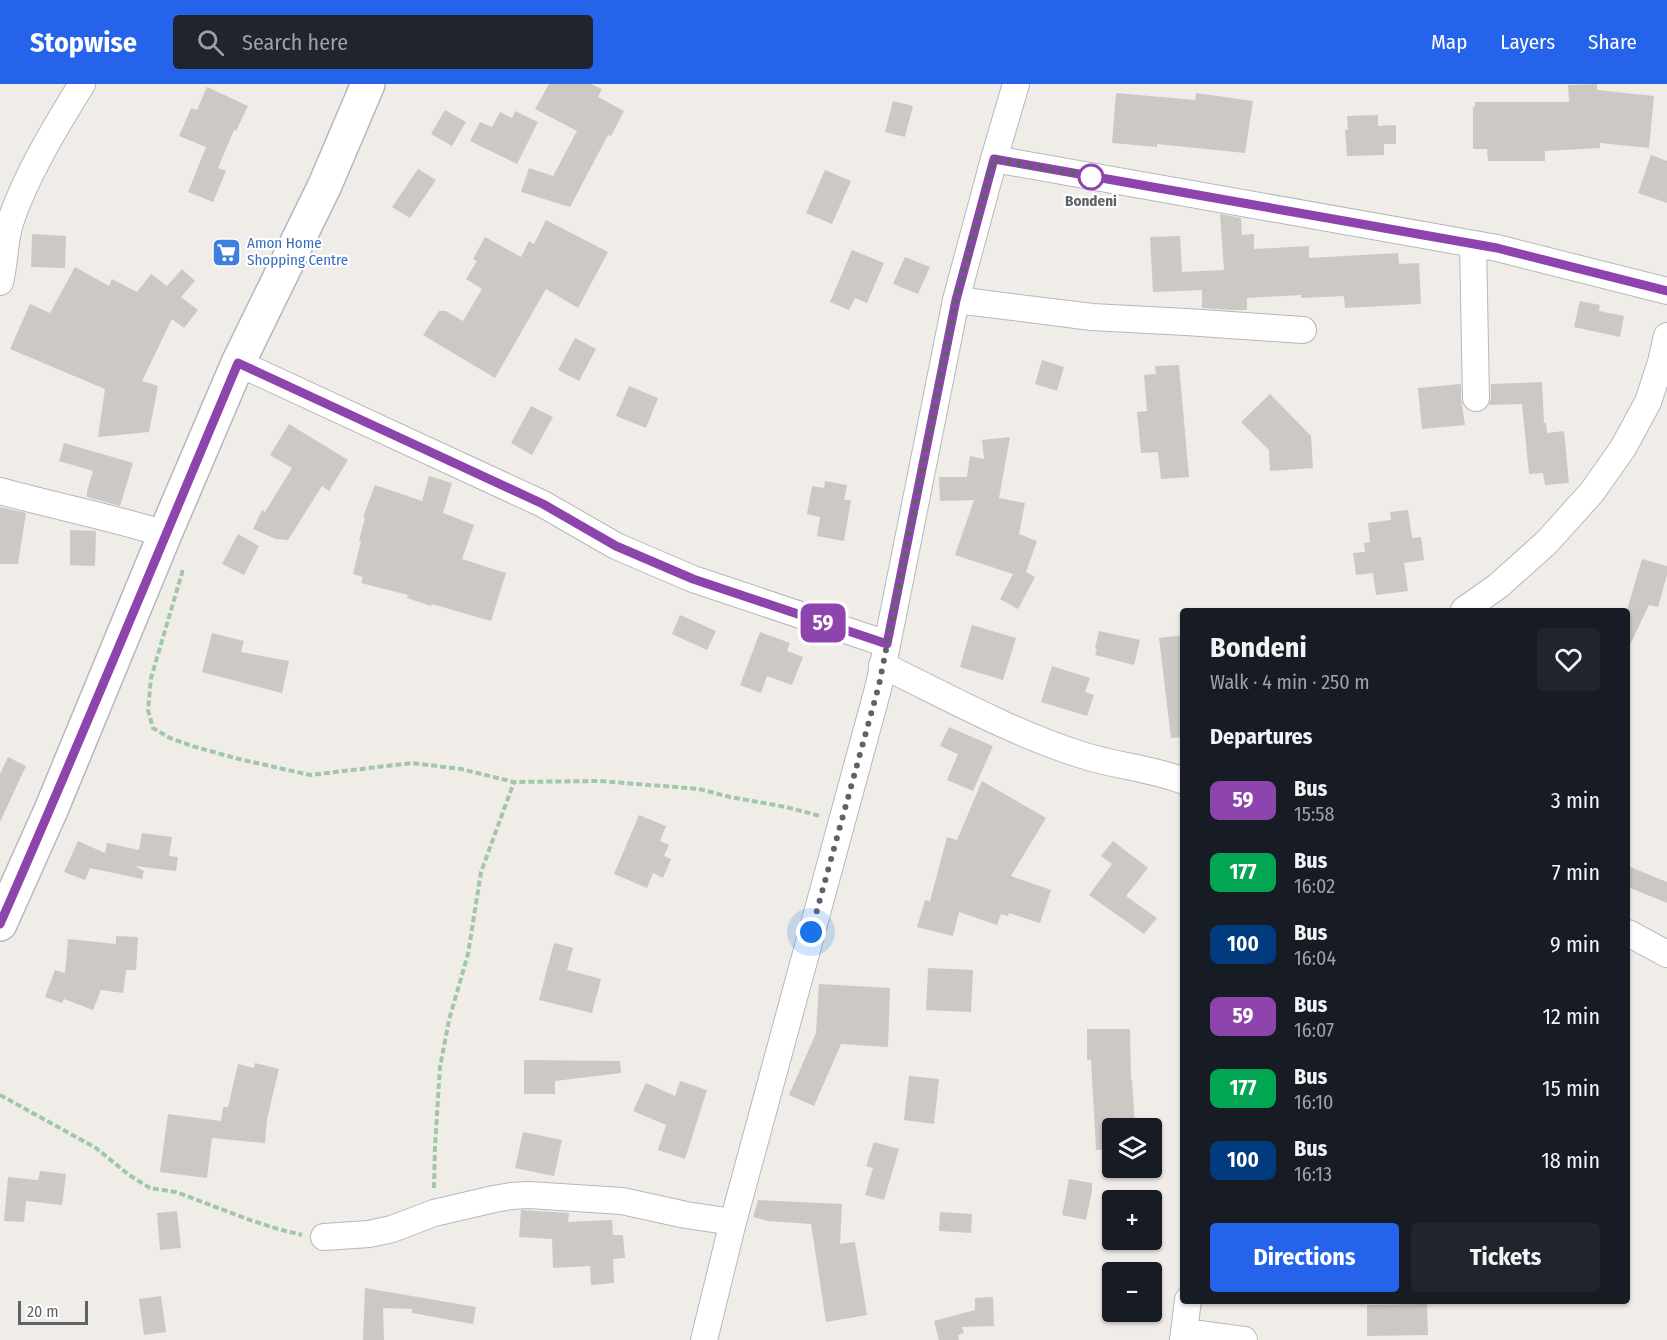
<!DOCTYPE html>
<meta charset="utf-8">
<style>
:root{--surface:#171b24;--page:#20242c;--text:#f1f3f6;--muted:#9ea1a6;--accent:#2563eb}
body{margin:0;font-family:"Fira Sans Condensed",sans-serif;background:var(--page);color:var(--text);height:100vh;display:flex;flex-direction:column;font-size:22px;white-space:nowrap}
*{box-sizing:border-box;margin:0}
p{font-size:20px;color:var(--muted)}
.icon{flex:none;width:33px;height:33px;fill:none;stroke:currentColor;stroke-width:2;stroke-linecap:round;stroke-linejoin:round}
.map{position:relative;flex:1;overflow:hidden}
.sheet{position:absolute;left:1180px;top:524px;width:450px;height:696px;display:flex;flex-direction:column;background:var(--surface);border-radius:6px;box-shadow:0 2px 4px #0004}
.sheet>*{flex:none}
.badge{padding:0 12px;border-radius:9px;font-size:21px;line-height:39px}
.fabs{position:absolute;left:1102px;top:1034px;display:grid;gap:12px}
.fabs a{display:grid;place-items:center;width:60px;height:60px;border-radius:6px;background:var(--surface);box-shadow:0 2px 4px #0004;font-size:30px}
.scale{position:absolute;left:18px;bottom:15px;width:70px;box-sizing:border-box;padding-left:6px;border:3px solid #5f6367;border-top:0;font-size:16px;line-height:21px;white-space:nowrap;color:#5f6367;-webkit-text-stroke:4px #fff;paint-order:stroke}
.you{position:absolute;width:30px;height:30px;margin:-15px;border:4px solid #fff;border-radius:50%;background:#1a73e8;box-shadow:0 0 0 9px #1a73e833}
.map>.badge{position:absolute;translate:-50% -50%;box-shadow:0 0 0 3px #fff}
h2{padding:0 30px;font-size:22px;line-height:54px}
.round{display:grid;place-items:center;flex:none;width:63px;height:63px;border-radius:6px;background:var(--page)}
.head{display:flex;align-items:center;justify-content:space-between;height:102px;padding:0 30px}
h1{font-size:28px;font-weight:700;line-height:45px}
.cta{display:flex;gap:12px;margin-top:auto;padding:12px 30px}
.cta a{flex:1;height:69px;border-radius:6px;background:var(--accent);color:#fff;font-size:24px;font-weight:700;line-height:69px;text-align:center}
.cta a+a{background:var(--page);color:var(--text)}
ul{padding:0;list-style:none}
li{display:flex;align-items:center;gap:18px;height:72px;padding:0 30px}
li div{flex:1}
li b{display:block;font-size:22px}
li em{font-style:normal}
li .badge{min-width:66px;font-weight:700;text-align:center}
header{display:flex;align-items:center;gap:36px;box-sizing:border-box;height:84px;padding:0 30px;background:var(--accent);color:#fff}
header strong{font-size:28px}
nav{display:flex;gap:33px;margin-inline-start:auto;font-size:21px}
.search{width:420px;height:54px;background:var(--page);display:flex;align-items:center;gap:15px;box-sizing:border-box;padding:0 21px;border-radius:6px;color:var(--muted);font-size:22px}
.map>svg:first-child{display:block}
.building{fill:#ccc8c4}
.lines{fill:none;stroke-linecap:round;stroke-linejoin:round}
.street-casing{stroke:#b5b8bb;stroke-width:28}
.secondary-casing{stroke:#b4b7bb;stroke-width:36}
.path{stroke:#a0c7a8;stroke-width:4;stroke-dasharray:6 3;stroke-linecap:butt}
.street{stroke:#fff;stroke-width:26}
.secondary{stroke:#fff;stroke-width:33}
.line-casing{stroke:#fff;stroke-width:14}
.line{stroke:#8e44ad;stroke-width:9}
.walk{stroke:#5f6367;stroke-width:6;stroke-dasharray:0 10.8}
.stop-dot{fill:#fff;stroke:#8e44ad;stroke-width:3}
.labels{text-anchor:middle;stroke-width:4.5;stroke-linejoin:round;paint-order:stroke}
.stop-label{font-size:15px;font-weight:bold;fill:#5f6367;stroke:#fff}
.shop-label{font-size:15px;fill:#366cbe;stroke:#fff;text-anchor:start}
</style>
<header>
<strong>Stopwise</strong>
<div class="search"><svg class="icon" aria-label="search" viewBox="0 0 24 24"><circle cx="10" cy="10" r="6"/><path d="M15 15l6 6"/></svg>Search here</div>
<nav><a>Map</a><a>Layers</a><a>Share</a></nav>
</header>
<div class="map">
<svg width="1667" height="1256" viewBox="0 0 1667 1256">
<rect width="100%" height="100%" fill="#f0ede8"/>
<!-- building -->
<path class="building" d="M549,0h42l11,5 -4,8 26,14 -13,25 -3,-1 -38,72 -49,-15 8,-24 24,8 24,-45 -42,-22z
M1597,0v6l57,6 -5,52 -49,-5v5l-55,3v10h-57l-1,-12h-14v-42h2v-5h94l-1,-17z
M207,3l41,19 -12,25 -2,-1 -16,38 8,3 -13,31 -25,-10 18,-45 -27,-11 12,-28 6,2z
M1116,9l79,7 1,-7 57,8 -8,52 -88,-9v3l-45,-4z
M893,17l20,5 -8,31 -20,-5z
M445,26l21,12 -14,24 -21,-12z
M515,27l23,11 -21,42 -47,-23 10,-19 12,5 8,-15 12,6z
M1378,31v11l18,-1v19h-12v11l-37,1 -2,-26h3l-1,-14z
M1651,71l16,6v42l-29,-10z
M418,85l18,11 -26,38 -18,-11z
M825,86l26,11 -19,43 -26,-11z
M1220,130l21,4 1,17 12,-1v15l55,-3v12l89,-5 1,11 20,-1 2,41 -76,4 -1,-12 -43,2v-3l-54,3v12h-17l-28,-2v-18l-49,2 -3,-55 30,-1 2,36 42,-2z
M546,136l62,32 -30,56 -32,-19 -51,89 -72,-43 16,-24h7l17,10 19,-32 -16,-10 11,-18 -4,-2 12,-22 36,20 8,-16 5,3z
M32,150l34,2 -1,32 -34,-1z
M852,166l32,13 -17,40 -12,-5 -6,12 -19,-8z
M905,173l25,10 -12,27 -25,-10z
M75,183l34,19 3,-7 25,13 14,-18 16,12 15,-17 13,12 -14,16 17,13 -14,18 -12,-9 -30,62 16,5 -9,46 -51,5 7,-48 -95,-40 20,-45 20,9z
M1580,217l20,4 -1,6 25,5 -4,21 -46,-10z
M575,254l21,11 -17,32 -21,-11z
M1042,276l22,7 -7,24 -22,-7z
M1179,281l10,112 -28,2 -3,-27 -17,1 -4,-41 10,-1 -3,-36 12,-1 -1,-8z
M1542,298l2,41h2l1,10 17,-2 5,52 -24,2 -2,-12 -14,1 -7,-70 -33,1 2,-7v-14z
M1461,300v14l4,27 -43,4 -4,-41z
M629,302l29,12 -12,30 -30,-12z
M1270,310l41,42 2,32 -43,3 -1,-21 -28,-28z
M531,322l22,11 -21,38 -21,-12z
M289,340l59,36 -19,31 -7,-5 -34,54 -12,-1 -23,-10 9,-19 3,2 27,-44 -22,-13z
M1010,353l-11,61 26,5 -6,31 18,7 -11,31 9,5 -17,32 -18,-10 13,-25 -58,-19 19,-55 -34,1 -1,-24h28l3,-21 14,3 -2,-19z
M64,359l69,20 -13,43 -33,-9v-6l6,-20 -34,-10z
M429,392l23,7 -9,30 31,12 -12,34 44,14 -15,48 -59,-17 -1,2 -24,-8 1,-3 -47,-12 2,-6 -10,-3 8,-33 -2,-1 6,-22 -2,-1 12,-32 47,16z
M825,397l22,4 -3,15h7l-7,41 -27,-5 3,-19 -13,-3 5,-28 12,2z
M0,423l26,6 -8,51h-18z
M1408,426l4,28 9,-1 3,23 -20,3 4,28 -32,4 -3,-22 -17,2 -3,-22 12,-1 -1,-9 6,-1 -2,-19 23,-3 -1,-8z
M70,446l26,1 -1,35 -25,-1z
M238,450l21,12 -15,29 -22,-11z
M1642,475l25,7v9l-9,32 -9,-2 -21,44 -1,-39z
M680,531l36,16 -9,19 -35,-16z
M972,541l44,13 -13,42 -43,-13z
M1099,547l41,9 -6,25 -39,-10 2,-6 -2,-1z
M760,548l30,11 -3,8 16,6 -11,28 -25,-9 -6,17 -21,-8z
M212,549l32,8 -3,11 48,9 -7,32 -80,-21z
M1184,551v102l-13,1 -12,-100z
M1052,582l38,12 -5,14 9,3 -7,21 -46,-14z
M949,643l44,19 -20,45 -26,-11 11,-26 -18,-8z
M8,673l18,9 -26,56v-48z
M982,697l64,37 -35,58 40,14 -11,33 -31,-10 -1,3 -7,-2 -4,11 -38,-13 -6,24 -36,-9 8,-27 5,1 17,-64 10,3z
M639,731l27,11 -6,15 9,4 -5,11 7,3 -8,19 -10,-5 -6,15 -33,-14z
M142,749l30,4 -3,19 9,1 -2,14 -41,-5 9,5 -2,8 -52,-11 -5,12 -21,-8 14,-31 27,12 2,-10 32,7z
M1113,757l35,27 -22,28 31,22 -13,16 -55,-39 23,-31 -11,-8z
M1628,782l39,16v21l-39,-16z
M116,852l22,1 -2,33h-10l-3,23 -22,-3 -8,20 -29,-11 -2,4 -17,-6 10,-27 10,3 3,-34 48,5z
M554,859l19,5 -6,22 34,9 -9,34 -53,-13z
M928,884l45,2 -2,42 -45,-2z
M819,900l71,4 -2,59 -47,-3 -27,62 -25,-11 27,-62z
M1087,945h43l1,51h1l3,48h-22v21l-17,1 -5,-90h-4z
M524,976l96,1 1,12 -66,8v13h-31z
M255,979l24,6 -12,50 -2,24 -53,-5 -5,40 -47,-6 8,-58 53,7 2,-14h5l10,-43 16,4z
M909,992l30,3 -5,45 -30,-4z
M680,997l27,9 -22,69 -27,-9 8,-25 -33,-14 13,-28 29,13z
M523,1048l39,8 -8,36 -39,-8z
M874,1058l25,7 -15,51 -19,-5 8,-27 -7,-2z
M40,1087l26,3 -4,31 -36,-4 -2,21 -20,-1 4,-44 30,3z
M1069,1095l23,4v8l-6,29 -24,-5z
M758,1116l84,4 -2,40 15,-2 12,73 -41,7 -15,-98 -43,-3 -15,-4z
M521,1126l48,3 -1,9 44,-2 1,15h10l2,23 -12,1 1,24 -23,2 -1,-19 -37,2 -1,-29 -33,-2z
M177,1127l4,37 -21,2 -3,-37z
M940,1128l32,2 -1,19 -32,-2z
M365,1204l111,19 -3,17 -61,-11v-4l-29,-1 1,32h-21z
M161,1212l5,36 -22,3 -5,-36z
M993,1213l1,29 -32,1 2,6 -6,2 1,5h-20l-5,-19 41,-11v-12z
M1427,1220l1,31 -61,1v-31z"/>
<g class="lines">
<defs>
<path id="street" d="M994,75l503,89 170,43
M1473,160l3,154
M0,198c5,-19 4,-40 10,-59 15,-46 46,-97 72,-139
M956,216l136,17 94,5 117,8
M238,279l305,141 73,42 77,33 194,65
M0,407c55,15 111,26 165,43
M1464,526l34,-24 49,-44 45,-50 31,-44 25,-46 13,-40 6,-26
M882,581c66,32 130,68 200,90 33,11 69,13 102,26
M1628,849l39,21
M324,1153l45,-3 23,-5 42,-16 60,-14 17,-3 18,-1 93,6 64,14 47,7
M1184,1248l60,8
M704,1256l29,-118 146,-537 77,-385 38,-141 22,-75
M1183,1256l5,-40"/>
<path id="secondary" d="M0,840l51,-114 114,-276 73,-171 87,-178 43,-101"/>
</defs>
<!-- street casing -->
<use href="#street" class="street-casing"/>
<!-- secondary casing -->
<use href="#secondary" class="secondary-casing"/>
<!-- path -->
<path class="path" d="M182,486v3l-31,105 -3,32 5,18 17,10 22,8 47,13 71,16 102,-12 49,6 53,13 86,-1 99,8 31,8 56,10 34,9
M0,1011l96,53 33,27 21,13 26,4 74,28 28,9 24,6
M434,1104l1,-42 5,-79 9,-47 19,-66 13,-82 33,-90"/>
<!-- street -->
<use href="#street" class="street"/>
<!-- secondary -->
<use href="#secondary" class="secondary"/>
</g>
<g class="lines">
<defs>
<path id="line" d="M0,840c82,-186 159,-374 238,-561l305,141 73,42 77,33 194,65 69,-344 38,-141 503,89 170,43"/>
</defs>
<!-- line casing -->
<use href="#line" class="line-casing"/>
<!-- line -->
<use href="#line" class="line"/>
<!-- walk -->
<path class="walk" d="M811,848l68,-247 77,-385 38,-141 97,18"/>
</g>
<!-- icons -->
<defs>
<symbol id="supermarket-square" viewBox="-11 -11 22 22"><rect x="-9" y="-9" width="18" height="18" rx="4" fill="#3f7fe0" stroke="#fff"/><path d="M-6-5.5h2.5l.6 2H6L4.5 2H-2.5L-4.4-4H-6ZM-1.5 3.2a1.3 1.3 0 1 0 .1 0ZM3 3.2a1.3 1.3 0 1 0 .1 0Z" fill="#fff"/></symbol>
</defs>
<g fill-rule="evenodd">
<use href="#supermarket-square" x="210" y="152" width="33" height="33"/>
</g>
<!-- markers -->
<circle class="stop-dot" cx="1091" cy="93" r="12"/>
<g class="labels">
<!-- stop labels -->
<g class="stop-label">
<text x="1091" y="122">Bondeni</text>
</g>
<!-- shop labels -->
<g class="shop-label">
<text x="247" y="164">Amon Home<tspan x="247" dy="17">Shopping Centre</tspan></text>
</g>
</g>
</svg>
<div class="fabs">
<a><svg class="icon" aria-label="layers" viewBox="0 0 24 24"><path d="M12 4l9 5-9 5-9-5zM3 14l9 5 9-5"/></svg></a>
<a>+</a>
<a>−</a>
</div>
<div class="scale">20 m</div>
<div class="you" style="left:811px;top:848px"></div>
<b class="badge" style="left:823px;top:539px;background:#8e44ad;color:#fff">59</b>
<section class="sheet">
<div class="head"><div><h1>Bondeni</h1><p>Walk · 4 min · 250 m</p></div><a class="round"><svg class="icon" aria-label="heart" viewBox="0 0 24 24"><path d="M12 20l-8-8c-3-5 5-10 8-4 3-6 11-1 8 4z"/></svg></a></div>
<h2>Departures</h2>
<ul>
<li><span class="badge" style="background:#8e44ad;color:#fff">59</span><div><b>Bus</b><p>15:58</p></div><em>3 min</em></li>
<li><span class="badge" style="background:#00a651;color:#fff">177</span><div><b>Bus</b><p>16:02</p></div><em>7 min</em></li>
<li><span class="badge" style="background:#003b80;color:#fff">100</span><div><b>Bus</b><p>16:04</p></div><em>9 min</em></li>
<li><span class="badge" style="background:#8e44ad;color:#fff">59</span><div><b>Bus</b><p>16:07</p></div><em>12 min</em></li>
<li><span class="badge" style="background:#00a651;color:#fff">177</span><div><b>Bus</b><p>16:10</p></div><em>15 min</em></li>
<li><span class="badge" style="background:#003b80;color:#fff">100</span><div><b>Bus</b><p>16:13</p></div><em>18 min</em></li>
</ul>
<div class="cta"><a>Directions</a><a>Tickets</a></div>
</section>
</div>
